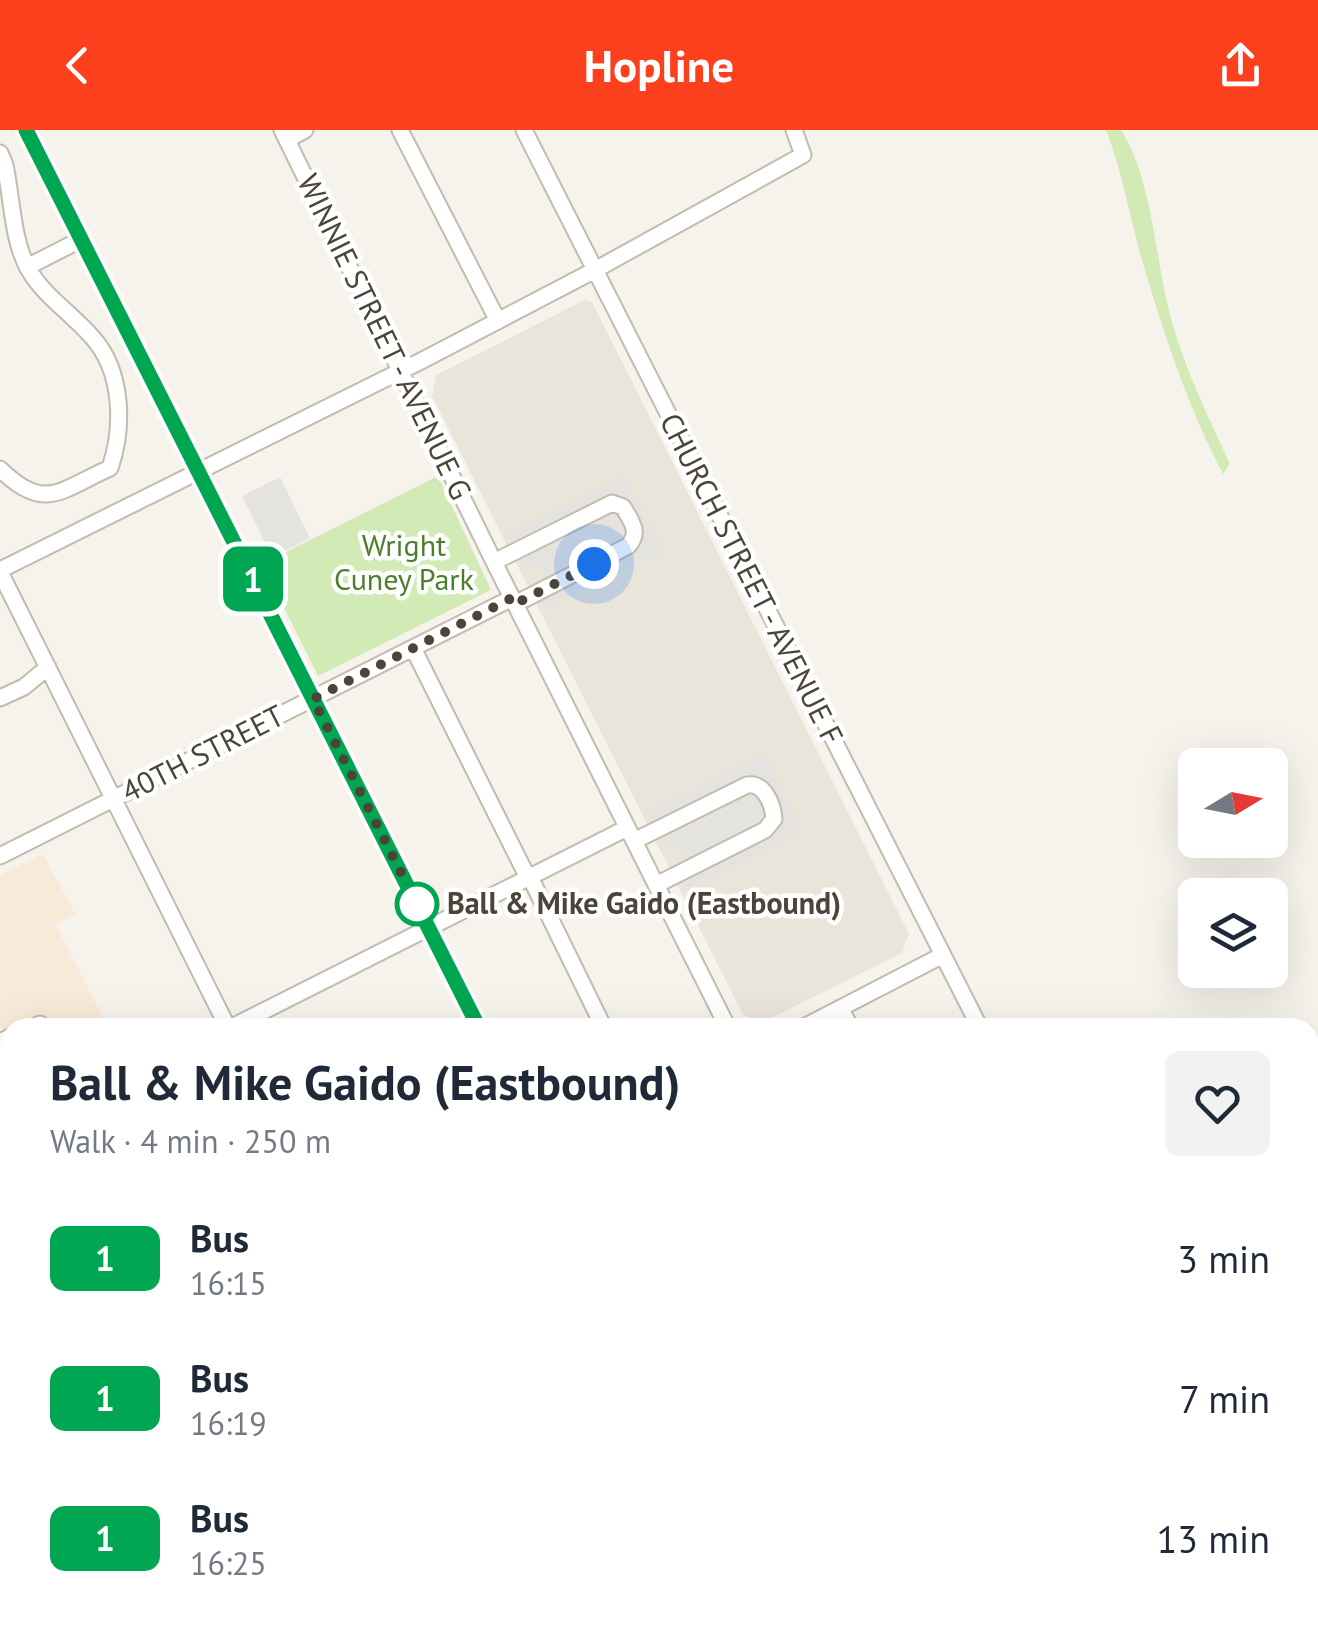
<!DOCTYPE html>
<meta charset="utf-8">
<style>
:root{--surface:#fff;--page:#f2f2f3;--text:#1f2937;--muted:#747a83;--accent:#fc3f1d}
body{margin:0;font-family:"PT Sans",sans-serif;background:var(--page);color:var(--text);height:100vh;display:flex;flex-direction:column;font-size:38px;white-space:nowrap}
*{box-sizing:border-box;margin:0}
p{font-size:32px;color:var(--muted)}
.icon{flex:none;width:55px;height:55px;fill:none;stroke:currentColor;stroke-width:2;stroke-linecap:round;stroke-linejoin:round}
.map{position:relative;flex:1;overflow:hidden}
.details{position:absolute;left:0px;top:888px;width:1320px;height:612px;display:flex;flex-direction:column;background:var(--surface);border-radius:30px 30px 0 0;box-shadow:0 10px 40px #0002}
.details>*{flex:none}
.badge{padding:0 20px;border-radius:15px;font-size:35px;line-height:65px}
.needle{width:65px;rotate:80deg}
.buttons{position:absolute;left:1178px;top:618px;display:grid;gap:20px}
.buttons a{display:grid;place-items:center;width:110px;height:110px;border-radius:15px;background:var(--surface);box-shadow:0 10px 40px #0002;font-size:50px}
.you{position:absolute;width:50px;height:50px;margin:-25px;border:8px solid #fff;border-radius:50%;background:#1a73e8;box-shadow:0 0 0 15px #1a73e833}
.map>.badge{position:absolute;translate:-50% -50%;box-shadow:0 0 0 5px #fff}
.round{display:grid;place-items:center;flex:none;width:105px;height:105px;border-radius:15px;background:var(--page)}
.overview{display:flex;align-items:center;justify-content:space-between;height:170px;padding:0 50px}
h1{font-size:48px;font-weight:600;line-height:75px}
ul{padding:0;list-style:none}
li{display:flex;align-items:center;gap:30px;height:140px;padding:0 50px}
li div{flex:1}
li b{display:block;font-size:38px}
li em{font-style:normal}
li .badge{min-width:110px;font-weight:700;text-align:center}
header{display:flex;justify-content:space-between;align-items:center;height:130px;padding:0 50px;background:var(--accent);color:#fff;font-size:45px;font-weight:600}
.map>svg:first-child{display:block}
.residential{fill:#eae5da}
.commercial{fill:#f7ead8}
.green{fill:#d2eab5}
.parking{fill:#e5e3e0}
.lines{fill:none;stroke-linecap:round;stroke-linejoin:round}
.minor-casing{stroke:#c2bbae;stroke-width:19}
.major-casing{stroke:#e6c16a;stroke-width:24}
.minor{stroke:#fff;stroke-width:15}
.major{stroke:#ffe39c;stroke-width:20}
.line-casing{stroke:#fff;stroke-width:22}
.line{stroke:#00a651;stroke-width:15}
.walk{stroke:#4b4439;stroke-width:10;stroke-dasharray:0 18}
.stop-dot{fill:#fff;stroke:#00a651;stroke-width:5}
.labels{text-anchor:middle;stroke-width:9;stroke-linejoin:round;paint-order:stroke}
.street-label{font-size:30px;fill:#4b4439;stroke:#fff}
.park-label{font-size:30px;fill:#4a7f2a;stroke:#fff}
.stop-label{font-size:30px;font-weight:bold;fill:#4b4439;stroke:#fff;text-anchor:start}
</style>
<header><svg class="icon" aria-label="back" viewBox="0 0 24 24"><path d="M15 5l-7 7 7 7"/></svg>Hopline<svg class="icon" aria-label="share" viewBox="0 0 24 24"><path d="M12 15V3M7 8l5-5 5 5M5 13v7h14v-7"/></svg></header>
<div class="map">
<svg width="1318" height="1498" viewBox="0 0 1318 1498">
<rect width="100%" height="100%" fill="#f6f3ec"/>
<!-- residential -->
<path class="residential" d="M585,170l7,2 317,632 -7,19 -139,69 -20,-7 -311,-619 4,-21z"/>
<!-- commercial -->
<path class="commercial" d="M43,724l32,60 -20,10 53,103 -98,1v16l-10,-19v-150z
M0,1099l10,19v199l-10,-20z"/>
<!-- green -->
<path class="green" d="M1106,0h15c33,52 34,134 51,192 14,50 37,96 58,142l-7,10c-36,-69 -60,-143 -82,-217 -12,-43 -19,-86 -35,-127z
M438,346l53,114 -173,86 -56,-112z"/>
<!-- parking -->
<path class="parking" d="M624,346l39,75 -118,58 -4,-10 12,-8 -13,-27 -10,5 -7,-13 -4,2 -11,-24z
M280,347l30,61 -38,19 -30,-61z
M765,625l37,76 -117,58 -10,-23 14,-6 -8,-16 -8,3 -9,-12 -5,1 -11,-22z"/>
<g class="lines">
<defs>
<path id="minor" d="M26,0l453,898
M282,0l212,432 234,466
M400,0l98,191
M524,0l456,898
M287,10l18,-10
M0,23l5,12c7,32 7,76 24,105 15,26 43,44 63,67 31,34 32,90 18,131 -50,22 -65,45 -110,1
M27,137l53,-27
M494,432l118,-59 11,4c8,14 18,25 5,39l-113,58
M0,440l423,-210 172,-90 208,-115 -9,-25
M0,442l228,456
M413,518l115,230
M0,568l24,-11 24,-20
M634,711l113,-56c17,-3 26,19 27,34l-9,11 -109,55
M0,726l512,-258
M530,747l74,151
M840,878l11,20
M32,898l8,-4 2,4
M230,898l397,-200
M802,898l141,-73
M0,912l10,-5
M0,926l10,-4
M1318,979l-6,3 6,11
M0,1130l10,-5
M1310,1218l8,-4
M1310,1270l8,-4
M0,1307l10,20
M1310,1322l8,-4
M1310,1369l8,16
M1310,1438l8,-4
M92,1490l4,8
M404,1490l4,8
M526,1490l4,8
M653,1490l4,8
M901,1490l4,8
M1029,1490l4,8
M1280,1490l4,8
M753,1498l16,-8"/>
<path id="major" d="M1310,928l8,-4
M0,942l10,20
M0,1013l10,-5
M0,1044l10,19
M225,1490l4,8
M275,1490l4,8
M174,1498l15,-8"/>
</defs>
<!-- minor casing -->
<use href="#minor" class="minor-casing"/>
<!-- major casing -->
<use href="#major" class="major-casing"/>
<!-- minor -->
<use href="#minor" class="minor"/>
<!-- major -->
<use href="#major" class="major"/>
</g>
<g class="lines">
<defs>
<path id="line" d="M26,0l453,898"/>
</defs>
<!-- line casing -->
<use href="#line" class="line-casing"/>
<!-- line -->
<use href="#line" class="line"/>
<!-- walk -->
<path class="walk" d="M417,774l-104,-205 199,-101 3,6 79,-40"/>
</g>
<!-- markers -->
<circle class="stop-dot" cx="417" cy="774" r="20"/>
<g class="labels">
<!-- street labels -->
<g class="street-label">
<text transform="translate(384 207) rotate(64)" y="10">WINNIE STREET - AVENUE G</text>
<text transform="translate(751 449) rotate(63)" y="10">CHURCH STREET - AVENUE F</text>
<text transform="translate(203 624) rotate(-27)" y="10">40TH STREET</text>
</g>
<!-- park labels -->
<g class="park-label">
<text x="404" y="426">Wright<tspan x="404" dy="34">Cuney Park</tspan></text>
</g>
<!-- stop labels -->
<g class="stop-label">
<text x="447" y="784">Ball &amp; Mike Gaido (Eastbound)</text>
</g>
</g>
</svg>
<div class="buttons">
<a><svg class="needle" viewBox="-14 -14 28 28"><path d="M0-13l5 13h-10z" fill="#e53935"/><path d="M0 13l5-13h-10z" fill="#747a83"/></svg></a>
<a><svg class="icon" aria-label="layers" viewBox="0 0 24 24"><path d="M12 4l9 5-9 5-9-5zM3 14l9 5 9-5"/></svg></a>
</div>
<div class="you" style="left:594px;top:434px"></div>
<b class="badge" style="left:253px;top:449px;background:#00a651;color:#fff">1</b>
<section class="details">
<div class="overview"><div><h1>Ball &amp; Mike Gaido (Eastbound)</h1><p>Walk · 4 min · 250 m</p></div><a class="round"><svg class="icon" aria-label="heart" viewBox="0 0 24 24"><path d="M12 20l-8-8c-3-5 5-10 8-4 3-6 11-1 8 4z"/></svg></a></div>
<ul>
<li><span class="badge" style="background:#00a651;color:#fff">1</span><div><b>Bus</b><p>16:15</p></div><em>3 min</em></li>
<li><span class="badge" style="background:#00a651;color:#fff">1</span><div><b>Bus</b><p>16:19</p></div><em>7 min</em></li>
<li><span class="badge" style="background:#00a651;color:#fff">1</span><div><b>Bus</b><p>16:25</p></div><em>13 min</em></li>
</ul>
</section>
</div>
